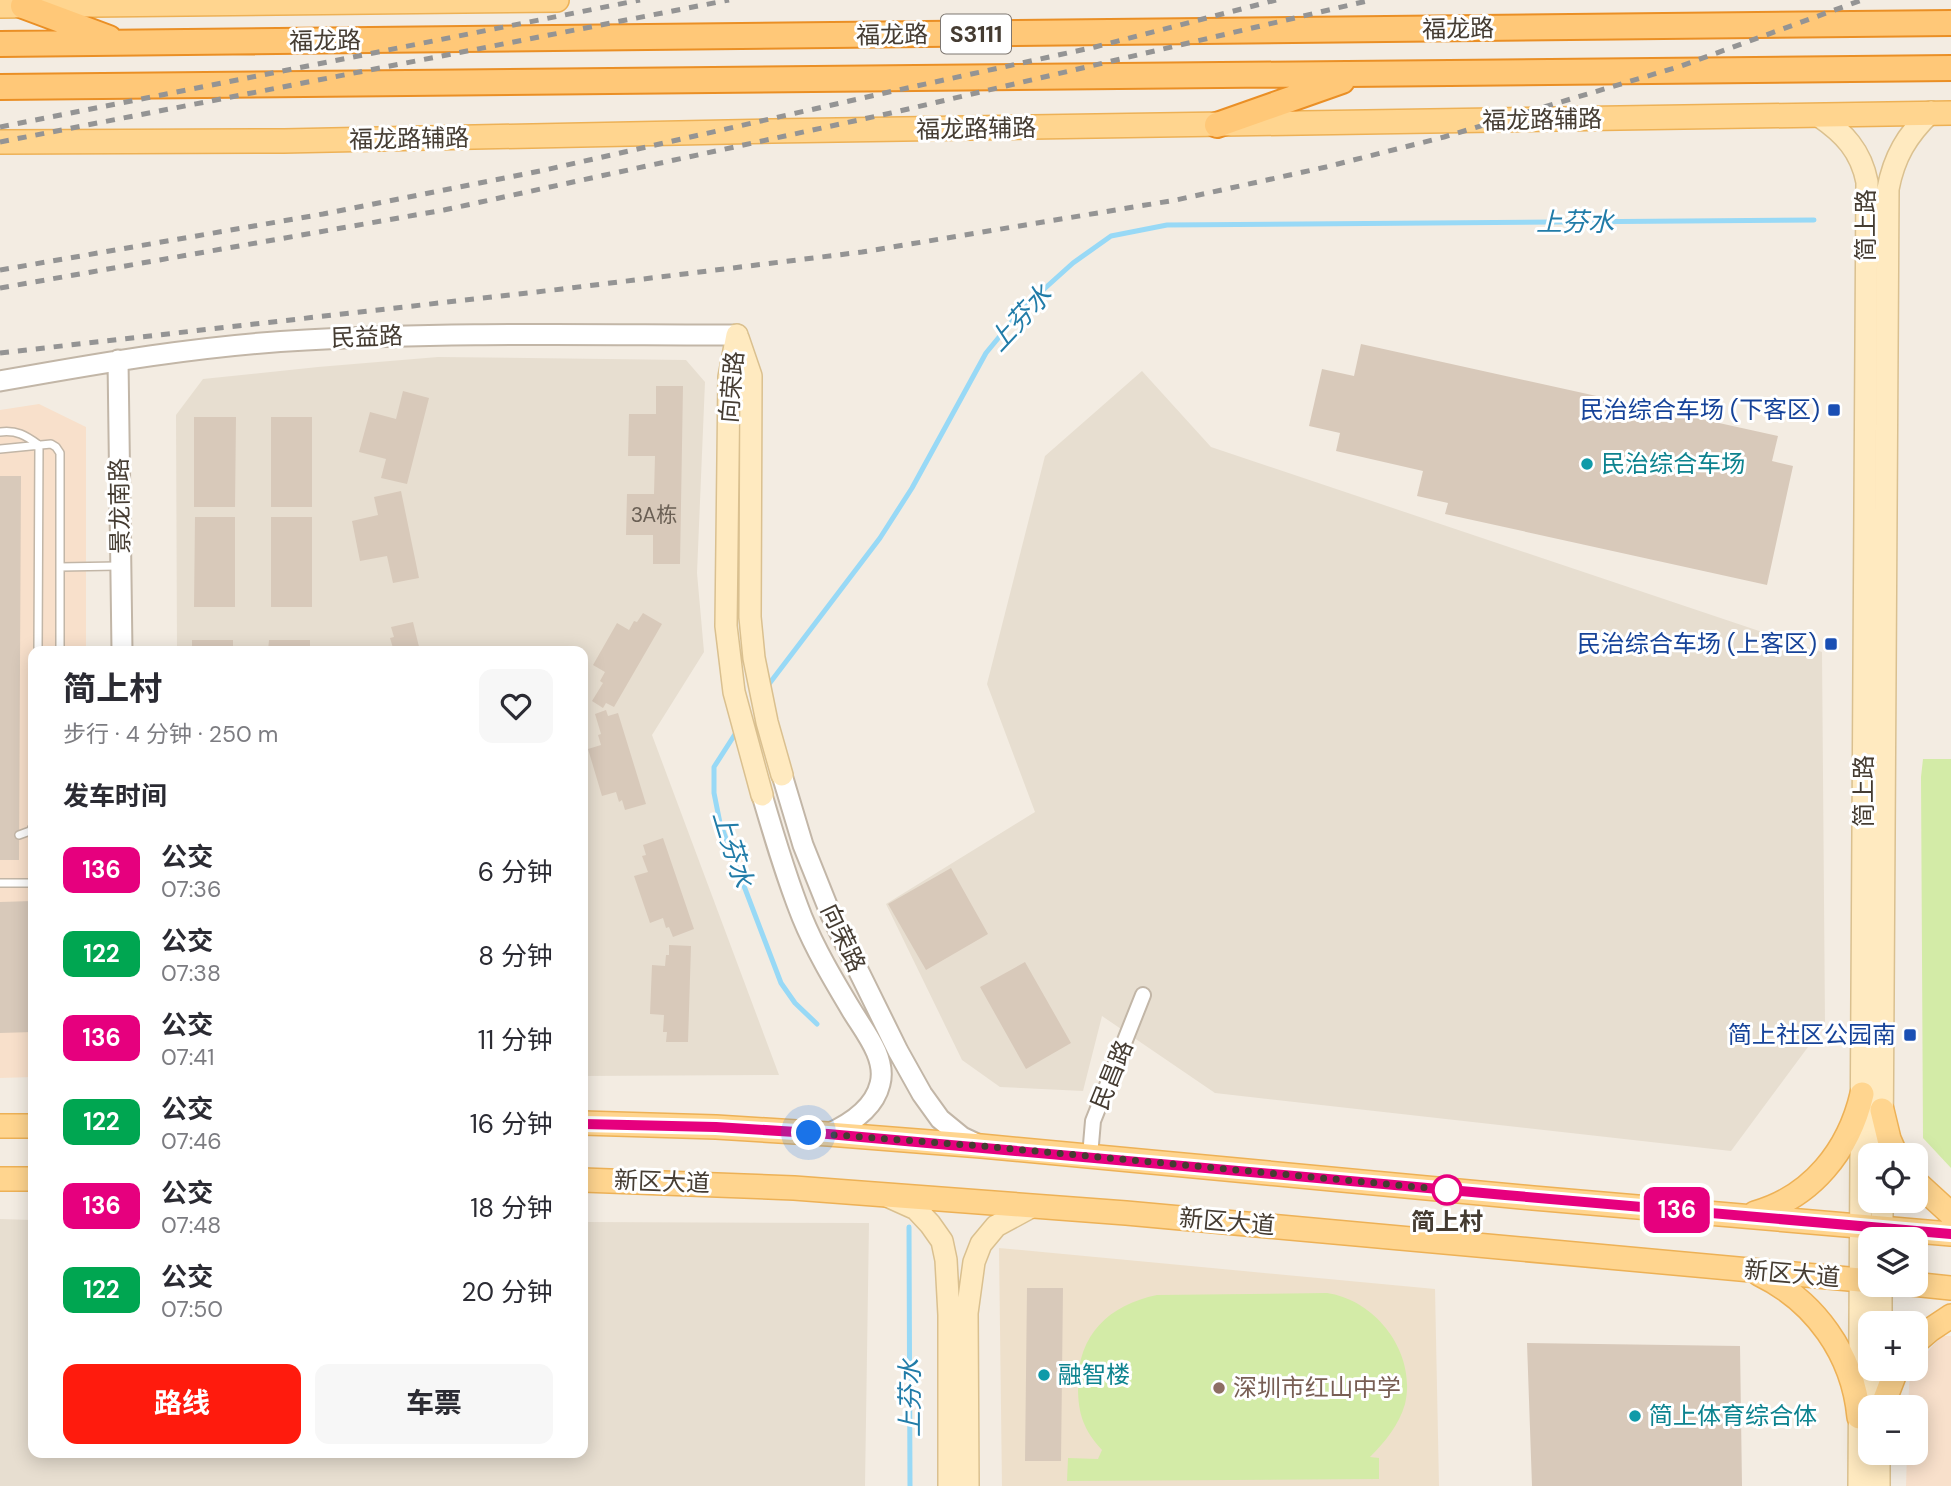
<!DOCTYPE html>
<html lang="zh">
<meta charset="utf-8">
<style>
:root{--surface:#fff;--page:#f7f7f7;--text:#2b2b33;--muted:#7c7c81;--accent:#ff1b0d}
body{margin:0;font-family:"DM Sans","Noto Sans SC",sans-serif;background:var(--page);color:var(--text);height:100vh;display:flex;flex-direction:column;font-size:26px;white-space:nowrap}
*{box-sizing:border-box;margin:0}
p{font-size:23px;color:var(--muted)}
.icon{flex:none;width:38px;height:38px;fill:none;stroke:currentColor;stroke-width:2;stroke-linecap:round;stroke-linejoin:round}
.map{position:relative;flex:1;overflow:hidden}
.side{position:absolute;left:28px;top:646px;width:560px;height:812px;display:flex;flex-direction:column;background:var(--surface);border-radius:14px;box-shadow:0 4px 18px #0003}
.side>*{flex:none}
.badge{padding:0 14px;border-radius:10px;font-size:24px;line-height:46px}
.fabs{position:absolute;left:1858px;top:1143px;display:grid;gap:14px}
.fabs a{display:grid;place-items:center;width:70px;height:70px;border-radius:14px;background:var(--surface);box-shadow:0 4px 18px #0003;font-size:35px}
.you{position:absolute;width:35px;height:35px;margin:-18px;border:5px solid #fff;border-radius:50%;background:#1a73e8;box-shadow:0 0 0 10px #1a73e833}
.map>.badge{position:absolute;translate:-50% -50%;box-shadow:0 0 0 4px #fff}
h2{padding:0 35px;font-size:26px;line-height:63px}
.round{display:grid;place-items:center;flex:none;width:74px;height:74px;border-radius:14px;background:var(--page)}
.head{display:flex;align-items:center;justify-content:space-between;height:119px;padding:0 35px}
h1{font-size:33px;font-weight:700;line-height:52px}
.action{display:flex;gap:14px;margin-top:auto;padding:14px 35px}
.action a{flex:1;height:80px;border-radius:14px;background:var(--accent);color:#fff;font-size:28px;font-weight:700;line-height:80px;text-align:center}
.action a+a{background:var(--page);color:var(--text)}
ul{padding:0;list-style:none}
li{display:flex;align-items:center;gap:21px;height:84px;padding:0 35px}
li div{flex:1}
li b{display:block;font-size:26px}
li em{font-style:normal}
li .badge{min-width:77px;font-weight:700;text-align:center}
.map>svg:first-child{display:block}
.residential{fill:#e7ded0}
.commercial{fill:#f8e0cb}
.education{fill:#eee0cb}
.green{fill:#d3eba7}
.lines{fill:none;stroke-linecap:round;stroke-linejoin:round}
.stream{stroke:#98d9f6;stroke-width:5}
.building{fill:#d8c9ba}
.service-casing{stroke:#c2b6a7;stroke-width:10}
.minor-casing{stroke:#c2b6a7;stroke-width:18}
.tertiary-casing{stroke:#c2b6a7;stroke-width:23}
.secondary-casing{stroke:#dac08f;stroke-width:24}
.primary-casing{stroke:#edb156;stroke-width:26}
.trunk-casing{stroke:#ea8f25;stroke-width:28}
.service{stroke:#fff;stroke-width:7}
.minor{stroke:#fff;stroke-width:14}
.tertiary{stroke:#fff;stroke-width:19}
.secondary{stroke:#ffeac0;stroke-width:21}
.primary{stroke:#ffd58f;stroke-width:23}
.trunk{stroke:#ffc878;stroke-width:24}
.rail{stroke:#949494;stroke-width:5;stroke-dasharray:9 9;stroke-linecap:butt}
.line-casing{stroke:#fff;stroke-width:16}
.line{stroke:#e6007e;stroke-width:10}
.walk{stroke:#453c32;stroke-width:7;stroke-dasharray:0 12.6}
.transit-dot{fill:#1a4fb4;stroke:#fff;stroke-width:2.5}
.culture-dot{fill:#0f9aa8;stroke:#fff;stroke-width:2.5}
.stop-dot{fill:#fff;stroke:#e6007e;stroke-width:3.5}
.education-dot{fill:#8d6e63;stroke:#fff;stroke-width:2.5}
.labels{text-anchor:middle;stroke-width:6;stroke-linejoin:round;paint-order:stroke}
.number-label{font-size:21px;fill:#6a5f54}
.shield{fill:#fff;stroke:#7d7670;stroke-width:2}
.shield-label{font-size:23px;font-weight:bold;fill:#453c32}
.street-label{font-size:24px;fill:#453c32;stroke:#fff}
.transit-label{font-size:24px;fill:#164399;stroke:#fff;text-anchor:end}
.culture-label{font-size:24px;fill:#0d838f;stroke:#fff;text-anchor:start}
.stop-label{font-size:24px;font-weight:bold;fill:#453c32;stroke:#fff}
.education-label{font-size:24px;fill:#785e54;stroke:#fff;text-anchor:start}
.water-label{font-size:26px;font-style:italic;fill:#217ca8;stroke:#fff}
</style>
<div class="map">
<svg width="1951" height="1486" viewBox="0 0 1951 1486">
<rect width="100%" height="100%" fill="#f3ece2"/>
<!-- residential -->
<path class="residential" d="M438,357l248,3 19,22 -8,191 7,79 -52,83 127,340 -196,1v-425h-406l-1,-236 27,-36 115,-12z
M1142,371l69,76 611,205 3,372 -94,127 -516,-58 -113,-77 -19,75 -83,-4 -38,-27 -76,-156 149,-92 -48,-128 58,-228z
M0,1219l33,1v232h550v-230l286,1 -4,263h-865z"/>
<!-- commercial -->
<path class="commercial" d="M39,404l47,23v224h-53v426l-33,1v-668z
M1942,1336h9v150h-45l1,-33 9,-1v-45h-8l2,-36 2,-2 4,-1v-4z"/>
<!-- education -->
<path class="education" d="M999,1248l436,41 4,197h-437z"/>
<!-- green -->
<path class="green" d="M1923,759h28v409l-28,-30 -2,-361z
M1327,1293c49,7 90,60 78,111 -6,21 -20,38 -35,53l9,1v21l-312,2 1,-23 30,1 4,-9c-18,-20 -24,-35 -24,-63 -1,-51 30,-82 79,-92z"/>
<g class="lines">
<!-- stream -->
<path class="stream" d="M766,688l114,-150 32,-50 74,-135 37,-45 50,-45 38,-27 56,-11 647,-5
M739,728l-25,39v26l6,30 61,160 14,20 22,21
M909,1227l1,259"/>
</g>
<!-- building -->
<path class="building" d="M1361,344l417,92 -6,25 21,5 -26,119 -322,-71 3,-11 -31,-7 6,-25 -87,-20 4,-18 -31,-7 13,-57 32,7z
M656,386h27l-3,178h-27v-29h-27l1,-41h27l1,-38h-27l1,-42h27z
M403,391l26,7 -22,86 -26,-6 5,-19 -27,-7 11,-40 26,7z
M194,417h42l-1,90h-41z
M271,417h41v90h-41z
M0,476h21l-2,384h-19z
M401,491l18,87 -26,5 -6,-27 -27,5 -8,-40 26,-6 -4,-18z
M195,517h40v90h-41z
M271,517h41v90h-41z
M643,613l19,11 -48,83 -8,-4 -3,5 -11,-7 11,-18 -3,-2 5,-9 -12,-7 24,-42 12,7 5,-9 3,1z
M413,622l7,29h-35l8,-3 -3,-10 4,-1 -3,-10z
M192,640h41v11h-41z
M269,640h41v11h-42z
M606,710l2,6 10,-3 28,91 -21,6 -3,-10 -3,2 -3,-10 -14,4 -14,-47 13,-4 -3,-10 3,-1 -6,-20z
M663,838l31,91 -21,8 -4,-10 -3,1 -3,-10 -13,5 -16,-47 14,-4 -6,-16 4,-1 -3,-10z
M951,868l37,66 -62,36 -38,-66z
M33,901v131l-33,1v-131z
M669,945l22,1 -3,96h-22l1,-10h-4l1,-17 -14,-1 2,-49 13,1 1,-11h3z
M1025,962l46,81 -45,26 -46,-82z
M1027,1288h36l-2,173h-36z
M1527,1343l213,3 2,140h-210z"/>
<g class="lines">
<defs>
<path id="service" d="M0,432c17,-2 25,3 39,13l-1,206
M0,449l51,-5 5,3 4,6v198
M60,567l58,-1
M19,835l11,-4 3,-5
M0,883h33"/>
<path id="minor" d="M1090,1156l3,-35 50,-126"/>
<path id="tertiary" d="M118,360l4,291
M0,381c101,-18 203,-36 306,-41 143,-8 287,-5 431,-5
M782,775l21,70 28,70 67,136 24,43 18,25 22,18 15,7
M762,795c12,41 24,82 40,122 13,32 32,64 50,94 12,20 35,47 28,73 -6,25 -30,40 -52,50"/>
<path id="secondary" d="M1819,116c25,17 42,35 48,66l-8,1304
M737,335l-8,42 -3,249 8,66 28,103
M738,338l13,38 -1,241 4,41 13,64 15,53
M1882,1155l6,-966c6,-32 19,-54 43,-77
M887,1196l29,13 14,15 12,17 4,19 3,55v171
M1882,1239v-39
M1881,1323v-39
M1879,1407l1,-39
M1879,1452v34
M968,1486l-1,-173 7,-51 7,-18 15,-18 37,-20"/>
<path id="primary" d="M0,6l557,-6
M0,142l284,-1 488,-10 1179,-18
M1882,1110l7,29 7,16
M583,1123l133,4 112,7 153,12 552,52 418,36
M0,1126h33
M0,1179h33
M583,1180l211,8 332,25 745,68
M1916,1182l35,32
M1755,1213c57,-16 94,-63 107,-119
M1759,1274c56,27 94,80 100,143
M1912,1284l39,4
M1916,1342l14,-12 21,-14
M1882,1407l15,-39"/>
<path id="trunk" d="M23,6l86,32
M0,44l1951,-21
M0,87l1951,-19
M1217,125l125,-44"/>
</defs>
<!-- service casing -->
<use href="#service" class="service-casing"/>
<!-- minor casing -->
<use href="#minor" class="minor-casing"/>
<!-- tertiary casing -->
<use href="#tertiary" class="tertiary-casing"/>
<!-- secondary casing -->
<use href="#secondary" class="secondary-casing"/>
<!-- primary casing -->
<use href="#primary" class="primary-casing"/>
<!-- trunk casing -->
<use href="#trunk" class="trunk-casing"/>
<!-- service -->
<use href="#service" class="service"/>
<!-- minor -->
<use href="#minor" class="minor"/>
<!-- tertiary -->
<use href="#tertiary" class="tertiary"/>
<!-- secondary -->
<use href="#secondary" class="secondary"/>
<!-- primary -->
<use href="#primary" class="primary"/>
<!-- trunk -->
<use href="#trunk" class="trunk"/>
<!-- rail -->
<path class="rail" d="M0,127l640,-127
M0,142l729,-142
M0,270l323,-56 222,-44 344,-78 206,-45 181,-47
M0,288l444,-78 447,-97 480,-113
M0,353l562,-64 300,-37 314,-52 150,-33 118,-30 237,-71 181,-66"/>
</g>
<g class="lines">
<defs>
<path id="line" d="M583,1124l133,3 112,7 677,61 446,39"/>
</defs>
<!-- line casing -->
<use href="#line" class="line-casing"/>
<!-- line -->
<use href="#line" class="line"/>
<!-- walk -->
<path class="walk" d="M809,1133l172,13 469,44h-3"/>
</g>
<!-- markers -->
<g class="transit-dot">
<rect x="1827" y="403" width="14" height="14" rx="3.5"/>
<rect x="1824" y="637" width="14" height="14" rx="3.5"/>
<rect x="1903" y="1028" width="14" height="14" rx="3.5"/>
</g>
<g class="culture-dot">
<circle cx="1587" cy="464" r="7"/>
<circle cx="1044" cy="1375" r="7"/>
<circle cx="1635" cy="1416" r="7"/>
</g>
<circle class="stop-dot" cx="1447" cy="1190" r="14"/>
<circle class="education-dot" cx="1219" cy="1388" r="7"/>
<g class="labels">
<!-- number labels -->
<g class="number-label">
<text x="654" y="522">3A栋</text>
</g>
<!-- shield labels -->
<rect class="shield" x="941" y="14.5" width="70" height="39" rx="5"/>
<g class="shield-label">
<text x="976" y="42">S3111</text>
</g>
<!-- street labels -->
<g class="street-label">
<text transform="translate(1458 29) rotate(-1)" y="8">福龙路</text>
<text transform="translate(892 35) rotate(-1)" y="8">福龙路</text>
<text transform="translate(325 41) rotate(-1)" y="8">福龙路</text>
<text transform="translate(1542 120) rotate(-1)" y="8">福龙路辅路</text>
<text transform="translate(976 129) rotate(-1)" y="8">福龙路辅路</text>
<text transform="translate(409 139) rotate(-1)" y="8">福龙路辅路</text>
<text transform="translate(1866 225) rotate(-90)" y="8">简上路</text>
<text transform="translate(367 337) rotate(-2)" y="8">民益路</text>
<text transform="translate(732 387) rotate(-85)" y="8">向荣路</text>
<text transform="translate(120 506) rotate(-91)" y="8">景龙南路</text>
<text transform="translate(1864 791) rotate(-90)" y="8">简上路</text>
<text transform="translate(843 938) rotate(65)" y="8">向荣路</text>
<text transform="translate(1112 1075) rotate(-68)" y="8">民昌路</text>
<text transform="translate(662 1182) rotate(2)" y="8">新区大道</text>
<text transform="translate(1227 1222) rotate(5)" y="8">新区大道</text>
<text transform="translate(1792 1274) rotate(5)" y="8">新区大道</text>
</g>
<!-- transit labels -->
<g class="transit-label">
<text x="1820" y="418">民治综合车场 (下客区)</text>
<text x="1817" y="652">民治综合车场 (上客区)</text>
<text x="1896" y="1043">简上社区公园南</text>
</g>
<!-- culture labels -->
<g class="culture-label">
<text x="1601" y="472">民治综合车场</text>
<text x="1058" y="1383">融智楼</text>
<text x="1649" y="1424">简上体育综合体</text>
</g>
<!-- stop labels -->
<g class="stop-label">
<text x="1447" y="1230">简上村</text>
</g>
<!-- education labels -->
<g class="education-label">
<text x="1233" y="1396">深圳市红山中学</text>
</g>
<!-- water labels -->
<g class="water-label">
<text x="1575" y="231">上芬水</text>
<text transform="translate(1020 318) rotate(-47)" y="9">上芬水</text>
<text transform="translate(733 849) rotate(73)" y="9">上芬水</text>
<text transform="translate(910 1398) rotate(-90)" y="9">上芬水</text>
</g>
</g>
</svg>
<div class="fabs">
<a><svg class="icon" aria-label="locate" viewBox="0 0 24 24"><circle cx="12" cy="12" r="6"/><path d="M12 2v4M12 18v4M2 12h4M18 12h4"/></svg></a>
<a><svg class="icon" aria-label="layers" viewBox="0 0 24 24"><path d="M12 4l9 5-9 5-9-5zM3 14l9 5 9-5"/></svg></a>
<a>+</a>
<a>−</a>
</div>
<div class="you" style="left:809px;top:1133px"></div>
<b class="badge" style="left:1677px;top:1210px;background:#e6007e;color:#fff">136</b>
<section class="side">
<div class="head"><div><h1>简上村</h1><p>步行 · 4 分钟 · 250 m</p></div><a class="round"><svg class="icon" aria-label="heart" viewBox="0 0 24 24"><path d="M12 20l-8-8c-3-5 5-10 8-4 3-6 11-1 8 4z"/></svg></a></div>
<h2>发车时间</h2>
<ul>
<li><span class="badge" style="background:#e6007e;color:#fff">136</span><div><b>公交</b><p>07:36</p></div><em>6 分钟</em></li>
<li><span class="badge" style="background:#00a651;color:#fff">122</span><div><b>公交</b><p>07:38</p></div><em>8 分钟</em></li>
<li><span class="badge" style="background:#e6007e;color:#fff">136</span><div><b>公交</b><p>07:41</p></div><em>11 分钟</em></li>
<li><span class="badge" style="background:#00a651;color:#fff">122</span><div><b>公交</b><p>07:46</p></div><em>16 分钟</em></li>
<li><span class="badge" style="background:#e6007e;color:#fff">136</span><div><b>公交</b><p>07:48</p></div><em>18 分钟</em></li>
<li><span class="badge" style="background:#00a651;color:#fff">122</span><div><b>公交</b><p>07:50</p></div><em>20 分钟</em></li>
</ul>
<div class="action"><a>路线</a><a>车票</a></div>
</section>
</div>
